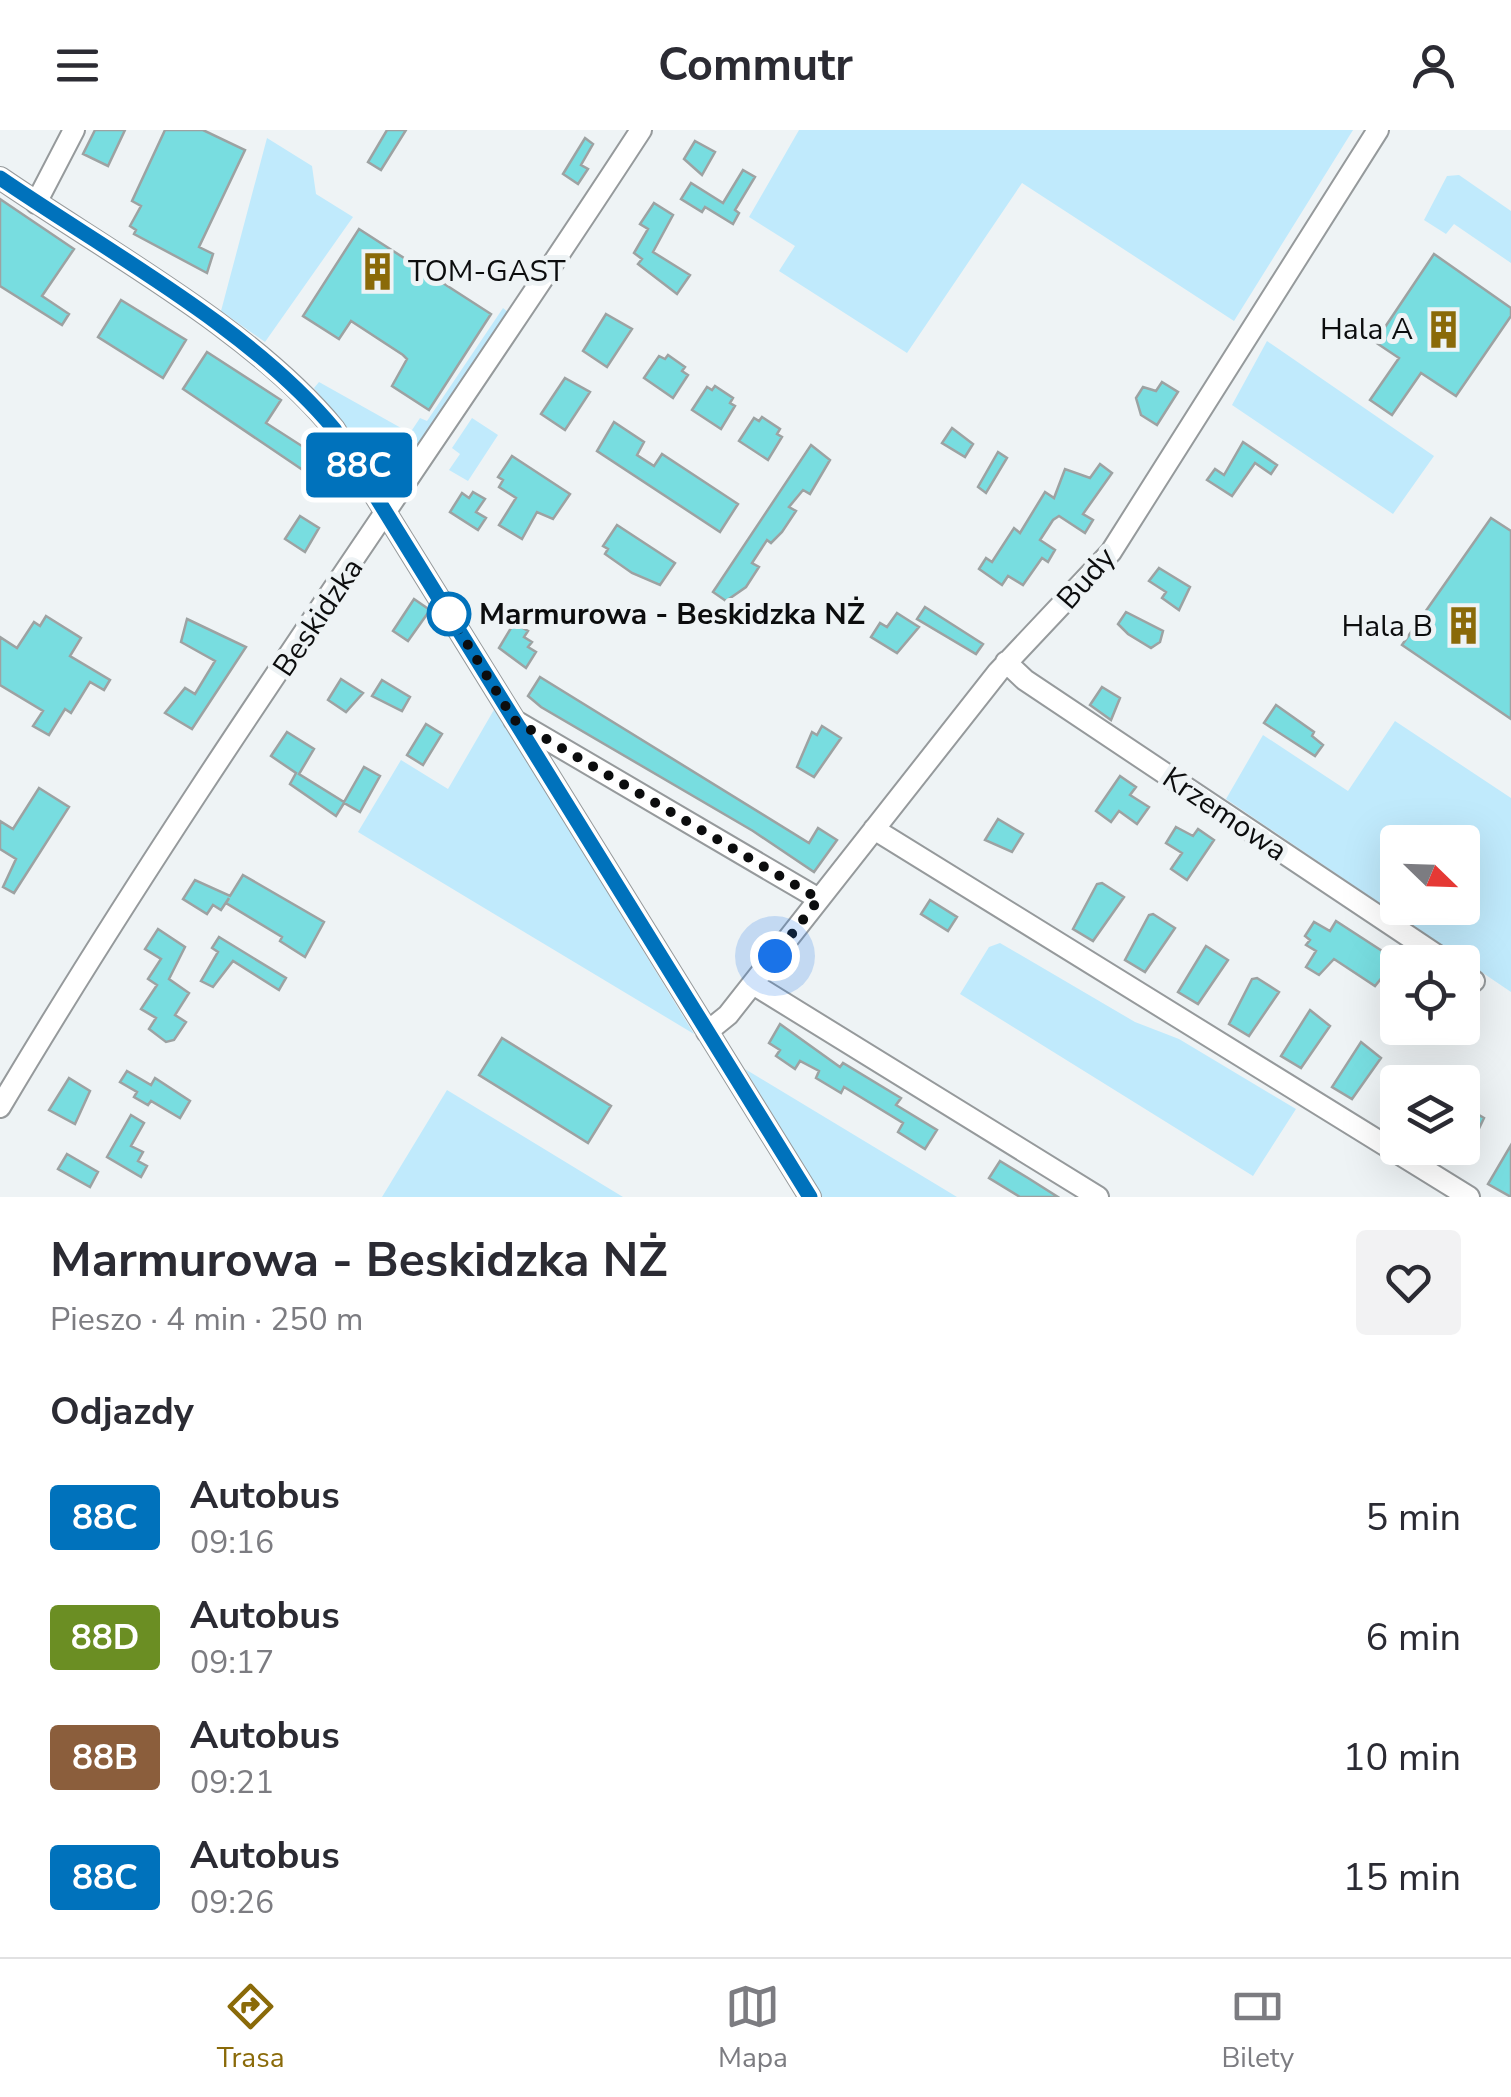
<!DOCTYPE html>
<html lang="pl">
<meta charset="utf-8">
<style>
:root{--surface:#fff;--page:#f2f2f3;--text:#2b2b33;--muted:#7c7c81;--line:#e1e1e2;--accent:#8a6a09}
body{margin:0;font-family:"Nunito Sans",sans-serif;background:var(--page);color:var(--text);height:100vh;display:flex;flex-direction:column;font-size:38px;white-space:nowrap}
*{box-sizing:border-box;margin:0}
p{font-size:32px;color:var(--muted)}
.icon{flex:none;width:55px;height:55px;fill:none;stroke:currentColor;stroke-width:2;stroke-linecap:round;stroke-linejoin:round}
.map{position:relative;height:1067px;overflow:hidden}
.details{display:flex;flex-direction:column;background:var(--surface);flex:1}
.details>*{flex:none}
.badge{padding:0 20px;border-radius:8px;font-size:35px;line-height:65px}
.needle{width:65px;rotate:113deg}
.controls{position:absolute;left:1380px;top:695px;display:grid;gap:20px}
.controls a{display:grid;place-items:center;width:100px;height:100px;border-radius:10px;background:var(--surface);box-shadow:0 10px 40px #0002;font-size:50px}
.you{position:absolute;width:50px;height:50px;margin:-25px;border:8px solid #fff;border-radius:50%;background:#1a73e8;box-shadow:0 0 0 15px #1a73e833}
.map>.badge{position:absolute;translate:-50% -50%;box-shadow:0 0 0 5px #fff}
h2{padding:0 50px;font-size:38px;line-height:90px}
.round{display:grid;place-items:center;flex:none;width:105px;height:105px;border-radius:10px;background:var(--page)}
.summary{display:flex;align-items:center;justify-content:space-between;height:170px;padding:0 50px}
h1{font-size:48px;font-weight:700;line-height:75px}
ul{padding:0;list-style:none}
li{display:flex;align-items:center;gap:30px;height:120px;padding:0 50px}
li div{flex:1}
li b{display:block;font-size:38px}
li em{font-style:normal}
li .badge{min-width:110px;font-weight:700;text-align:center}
header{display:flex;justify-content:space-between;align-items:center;height:130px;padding:0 50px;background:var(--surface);font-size:45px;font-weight:700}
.menu{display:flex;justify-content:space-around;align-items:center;height:140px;border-top:2px solid var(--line);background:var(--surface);font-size:28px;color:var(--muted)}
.menu a{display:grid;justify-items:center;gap:5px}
.menu .selected{color:var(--accent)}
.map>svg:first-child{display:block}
.green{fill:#c0eafc;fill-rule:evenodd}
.building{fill:#78dde0;stroke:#9da2a2;stroke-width:2.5}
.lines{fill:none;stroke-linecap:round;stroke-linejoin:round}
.minor-casing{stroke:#969a9c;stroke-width:24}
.minor{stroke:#fff;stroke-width:20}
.line-casing{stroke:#fff;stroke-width:22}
.line{stroke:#0072bc;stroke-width:15}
.walk{stroke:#0c0d0e;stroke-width:10;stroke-dasharray:0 18}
.stop-dot{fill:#fff;stroke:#0072bc;stroke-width:5}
.labels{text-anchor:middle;stroke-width:10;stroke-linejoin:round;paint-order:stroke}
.poi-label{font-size:30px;fill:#0c0d0e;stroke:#eef3f5;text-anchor:end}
.street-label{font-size:30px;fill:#0c0d0e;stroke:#eef3f5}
.stop-label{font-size:30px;font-weight:bold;fill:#0c0d0e;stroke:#eef3f5;text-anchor:start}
</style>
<header><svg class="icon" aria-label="menu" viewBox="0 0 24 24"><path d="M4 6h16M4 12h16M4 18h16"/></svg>Commutr<svg class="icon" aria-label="person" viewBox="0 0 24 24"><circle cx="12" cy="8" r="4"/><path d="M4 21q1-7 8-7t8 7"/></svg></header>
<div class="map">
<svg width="1511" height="1067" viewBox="0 0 1511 1067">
<rect width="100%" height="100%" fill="#eef3f5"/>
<!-- green -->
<path class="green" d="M799,0h554l-119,191 -212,-138 -115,170 -128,-82 16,-25 -46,-29z
M267,8l45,28 4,28 37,23 -88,125 -44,-31z
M1459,45l52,36v52l-57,-39 -8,10 -22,-14 23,-44z
M503,178l5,4 -110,169 -5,5 -10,-3 -69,-95 5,-6 91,51 10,-15 7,3z
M1267,211l167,115 -41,58 -161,-109z
M472,288l26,17 -30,46 -19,-11 11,-16 -8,-6z
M495,578l199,326 -336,-202 43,-72 47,29z
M1395,591l116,77v194l-285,-193 37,-64 85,56zM1398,712h64v66h-64z
M1000,813l135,79 44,17 117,70 -43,67 -293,-182 29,-47z
M745,939l212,128h-135z
M447,960l176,107h-241z"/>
<!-- building -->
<path class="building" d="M95,0h30l-17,36 -25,-12z
M165,0h38l42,20 -46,97 14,7 -6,19 -73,-39 2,-4 -6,-4 11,-20 -9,-5z
M387,0h19l-25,40 -13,-8z
M585,8l8,6 -12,21 7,4 -10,15 -15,-10z
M695,11l20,11 -13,23 -18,-16z
M743,40l12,7 -20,33 4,3 -6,11 -28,-17 -3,5 -21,-13 10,-16 32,20z
M0,69l74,50 -32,47 27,18 -7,11 -62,-39z
M654,73l19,12 -20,37 37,23 -13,19 -39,-30 4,-5 -8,-6 14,-24 -8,-5z
M359,99l132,85 -62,96 -37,-24 15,-27 -4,-4 -52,-34 -12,18 -36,-23z
M1434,124l77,54v8l-55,80 -35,-23 -29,42 -22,-15 29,-42 -24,-16z
M121,170l65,40 -23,38 -65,-41z
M606,184l26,15 -25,38 -24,-16z
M207,222l74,48 -15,23 67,43 -11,17 -139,-94z
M668,225l17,12 -3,4 6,4 -15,23 -29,-20 15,-22 6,3z
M565,248l25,14 -25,38 -24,-16z
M1162,252l16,10 -21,33 -16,-10 -5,-17 7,-11 13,4z
M715,256l18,12 -3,5 5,3 -14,23 -29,-19 15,-23 5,3z
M762,287l18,12 -3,5 5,3 -14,23 -29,-19 15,-23 5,3z
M614,292l30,20 -7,13 17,11 8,-12 76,50 -18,28 -123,-81z
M952,298l21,16 -8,13 -23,-14z
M1243,312l34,23 -6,9 -16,-11 -23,33 -25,-16 8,-11 9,6z
M811,315l19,15 -20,34 -7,-4 -14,17 7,4 -14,21 -11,11 -4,-3 -15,23 7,4 -13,20 -20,14 -13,-9z
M998,322l9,6 -21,35 -8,-6z
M512,326l58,38 -17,25 -16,-7 -15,27 -23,-14 17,-27 -17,-11 4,-7 -5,-3z
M1100,334l12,9 -29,41 10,6 -8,13 -26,-17 -6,4 -13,20 15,10 -7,12 -6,-4 -19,27 -15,-9 -6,9 -23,-16 7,-11 6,4 22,-34 6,5 25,-41 9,6 11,-29 25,9z
M473,362l12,7 -9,13 10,6 -8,12 -28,-18 12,-19 7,5z
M300,386l19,12 -14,24 -20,-13z
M1491,388l20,13v188l-109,-74z
M617,395l58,38 -15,22 -28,-12 -27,-19 3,-5 -5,-3z
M1159,438l31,19 -11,23 -17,-12 4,-6 -17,-11z
M414,469l16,11 -22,31 -15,-10z
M925,477l58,37 -7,10 -59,-35z
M1126,482l37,19 -3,11 -9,6 -23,-14 -10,-10z
M897,483l22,14 -22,26 -26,-16 9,-14 7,4z
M46,486l35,22 -11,18 40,24 -6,10 -14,-8 -19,31 -6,-4 -16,26 -16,-9 10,-15 -43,-26v-48l17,11 17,-26 6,4z
M187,489l59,28 -54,82 -27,-16 20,-25 10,6 20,-33 -34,-19z
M514,493l14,8 -4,6 8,5 -4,5 8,5 -10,16 -27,-20z
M540,547l269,166 9,-15 19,12 -23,32 -61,-41 -212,-124 -13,-11z
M341,549l22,14 -17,19 -18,-12z
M382,550l28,17 -8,14 -30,-15z
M1102,557l18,11 -9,22 -21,-15z
M1276,575l38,27 -2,4 11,9 -8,11 -51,-33z
M426,594l16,10 -19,31 -16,-10z
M822,596l19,12 -27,39 -17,-10 15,-35 5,3z
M287,602l27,17 -15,25 45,28 20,-35 16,9 -20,36 -16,-9 -8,13 -46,-32 6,-11 -25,-17z
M1120,646l16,11 -6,8 19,12 -12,17 -18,-13 -8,11 -15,-11z
M39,658l30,19 -55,86 -11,-6 13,-28 -16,-10v-28l13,8z
M998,689l25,15 -11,18 -27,-12z
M1176,697l17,9 5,-7 16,11 -27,40 -16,-11 11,-16 -16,-10z
M243,745l81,47 -19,35 -25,-16 2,-4 -56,-34 3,-5 -8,12 -8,-5 -6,9 -24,-15 12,-19 35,16z
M1102,753l22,14 -31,44 -20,-12 24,-45z
M930,770l27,17 -9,14 -27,-17z
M1153,784l22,14 -30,44 -20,-12 24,-45z
M1336,791l60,39 -21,26 -41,-27 -15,16 -13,-8 10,-16 -10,-6 4,-5 -5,-4 9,-14 16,9z
M158,799l27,18 -16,32 20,14 -14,22 11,7 -12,18 -8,2 -17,-13 7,-11 -15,-9 16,-24 -9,-6 13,-20 -16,-10z
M219,807l67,41 -7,12 -46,-29 -20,26 -12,-6 17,-29 -6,-4z
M1206,816l22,14 -30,44 -20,-12z
M1257,848l22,14 -30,44 -20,-12 23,-45z
M1310,880l20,16 -29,42 -20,-12z
M780,894l60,43 3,-4 58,35 -5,7 41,25 -12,19 -27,-17 5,-9 -59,-36 -3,6 -25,-15 3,-7 -19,-10 -5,8 -19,-13 4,-6 -11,-7z
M502,908l109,68 -23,37 -109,-68z
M1361,912l20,16 -29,41 -20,-12z
M127,941l24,14 4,-7 35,23 -10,17 -29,-17 -3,4 -14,-8 3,-5 -17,-10z
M69,948l21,13 -15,33 -26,-14z
M1462,975l22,13 -11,23 -11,-6z
M131,985l13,8 -13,23 12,6 -5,9 9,5 -6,11 -34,-20z
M1511,1015v52l-23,-13z
M67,1024l31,18 -8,15 -32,-18z
M1000,1031l28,17 30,19h-38l-31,-19z"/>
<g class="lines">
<defs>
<path id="minor" d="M0,48c106,73 253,152 334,251l476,768
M36,73l38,-73
M1006,532l19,18 422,282
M514,590l305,179
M874,699l595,368
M1462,843l12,8
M753,854l345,213
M707,902l21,-17 270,-343 113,-120 267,-422
M0,977c199,-335 429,-651 641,-977"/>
</defs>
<!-- minor casing -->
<use href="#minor" class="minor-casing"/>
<!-- minor -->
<use href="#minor" class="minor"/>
</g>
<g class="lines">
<defs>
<path id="line" d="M0,48c108,74 250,150 334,251l476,768"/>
</defs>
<!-- line casing -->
<use href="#line" class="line-casing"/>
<!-- line -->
<use href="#line" class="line"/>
<!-- walk -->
<path class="walk" d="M449,484l65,106 305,179 -44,57"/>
</g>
<!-- icons -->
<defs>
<symbol id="building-bare" viewBox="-9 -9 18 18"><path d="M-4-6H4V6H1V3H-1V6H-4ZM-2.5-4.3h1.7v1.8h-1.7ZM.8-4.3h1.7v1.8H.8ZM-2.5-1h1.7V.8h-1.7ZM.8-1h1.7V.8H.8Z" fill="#8a6a09" stroke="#eef3f5" stroke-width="2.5" paint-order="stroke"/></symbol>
</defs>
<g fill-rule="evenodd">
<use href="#building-bare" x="350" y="114" width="55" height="55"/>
<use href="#building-bare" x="1416" y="172" width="55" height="55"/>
<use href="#building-bare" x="1436" y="468" width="55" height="55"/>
</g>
<!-- markers -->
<circle class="stop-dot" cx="449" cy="484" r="20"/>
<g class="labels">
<!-- poi labels -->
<g class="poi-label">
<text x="408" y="151" text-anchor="start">TOM-GAST</text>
<text x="1413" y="209">Hala A</text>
<text x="1433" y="506">Hala B</text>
</g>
<!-- street labels -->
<g class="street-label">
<text transform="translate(1086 448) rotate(-49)" y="10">Budy</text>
<text transform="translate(318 487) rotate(-56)" y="10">Beskidzka</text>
<text transform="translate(1225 684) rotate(34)" y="10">Krzemowa</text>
</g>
<!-- stop labels -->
<g class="stop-label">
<text x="479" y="494">Marmurowa - Beskidzka NŻ</text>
</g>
</g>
</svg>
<div class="controls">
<a><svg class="needle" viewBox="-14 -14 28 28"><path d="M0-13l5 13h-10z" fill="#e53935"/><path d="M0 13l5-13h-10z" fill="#7c7c81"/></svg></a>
<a><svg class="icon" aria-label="locate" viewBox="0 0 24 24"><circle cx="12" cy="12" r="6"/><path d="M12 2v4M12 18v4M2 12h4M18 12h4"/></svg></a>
<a><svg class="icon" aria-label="layers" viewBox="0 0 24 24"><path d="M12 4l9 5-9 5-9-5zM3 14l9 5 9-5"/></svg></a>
</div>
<div class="you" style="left:775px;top:826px"></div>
<b class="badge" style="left:359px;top:335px;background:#0072bc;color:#fff">88C</b>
</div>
<section class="details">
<div class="summary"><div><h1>Marmurowa - Beskidzka NŻ</h1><p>Pieszo · 4 min · 250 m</p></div><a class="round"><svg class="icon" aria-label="heart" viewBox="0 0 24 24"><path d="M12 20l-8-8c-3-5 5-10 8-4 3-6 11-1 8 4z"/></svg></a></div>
<h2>Odjazdy</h2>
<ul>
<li><span class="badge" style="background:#0072bc;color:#fff">88C</span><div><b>Autobus</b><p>09:16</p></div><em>5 min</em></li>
<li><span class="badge" style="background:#6b8e23;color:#fff">88D</span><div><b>Autobus</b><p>09:17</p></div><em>6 min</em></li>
<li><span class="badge" style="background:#8b5e3c;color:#fff">88B</span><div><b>Autobus</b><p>09:21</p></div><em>10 min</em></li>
<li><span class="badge" style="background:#0072bc;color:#fff">88C</span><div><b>Autobus</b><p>09:26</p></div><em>15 min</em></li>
</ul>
</section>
<nav class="menu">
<a class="selected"><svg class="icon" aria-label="directions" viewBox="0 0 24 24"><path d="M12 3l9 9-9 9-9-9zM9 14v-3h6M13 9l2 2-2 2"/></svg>Trasa</a>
<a><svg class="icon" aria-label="map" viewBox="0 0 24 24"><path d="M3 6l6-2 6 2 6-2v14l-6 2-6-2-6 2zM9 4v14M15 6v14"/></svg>Mapa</a>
<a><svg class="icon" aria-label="tickets" viewBox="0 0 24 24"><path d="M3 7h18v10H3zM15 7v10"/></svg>Bilety</a>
</nav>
